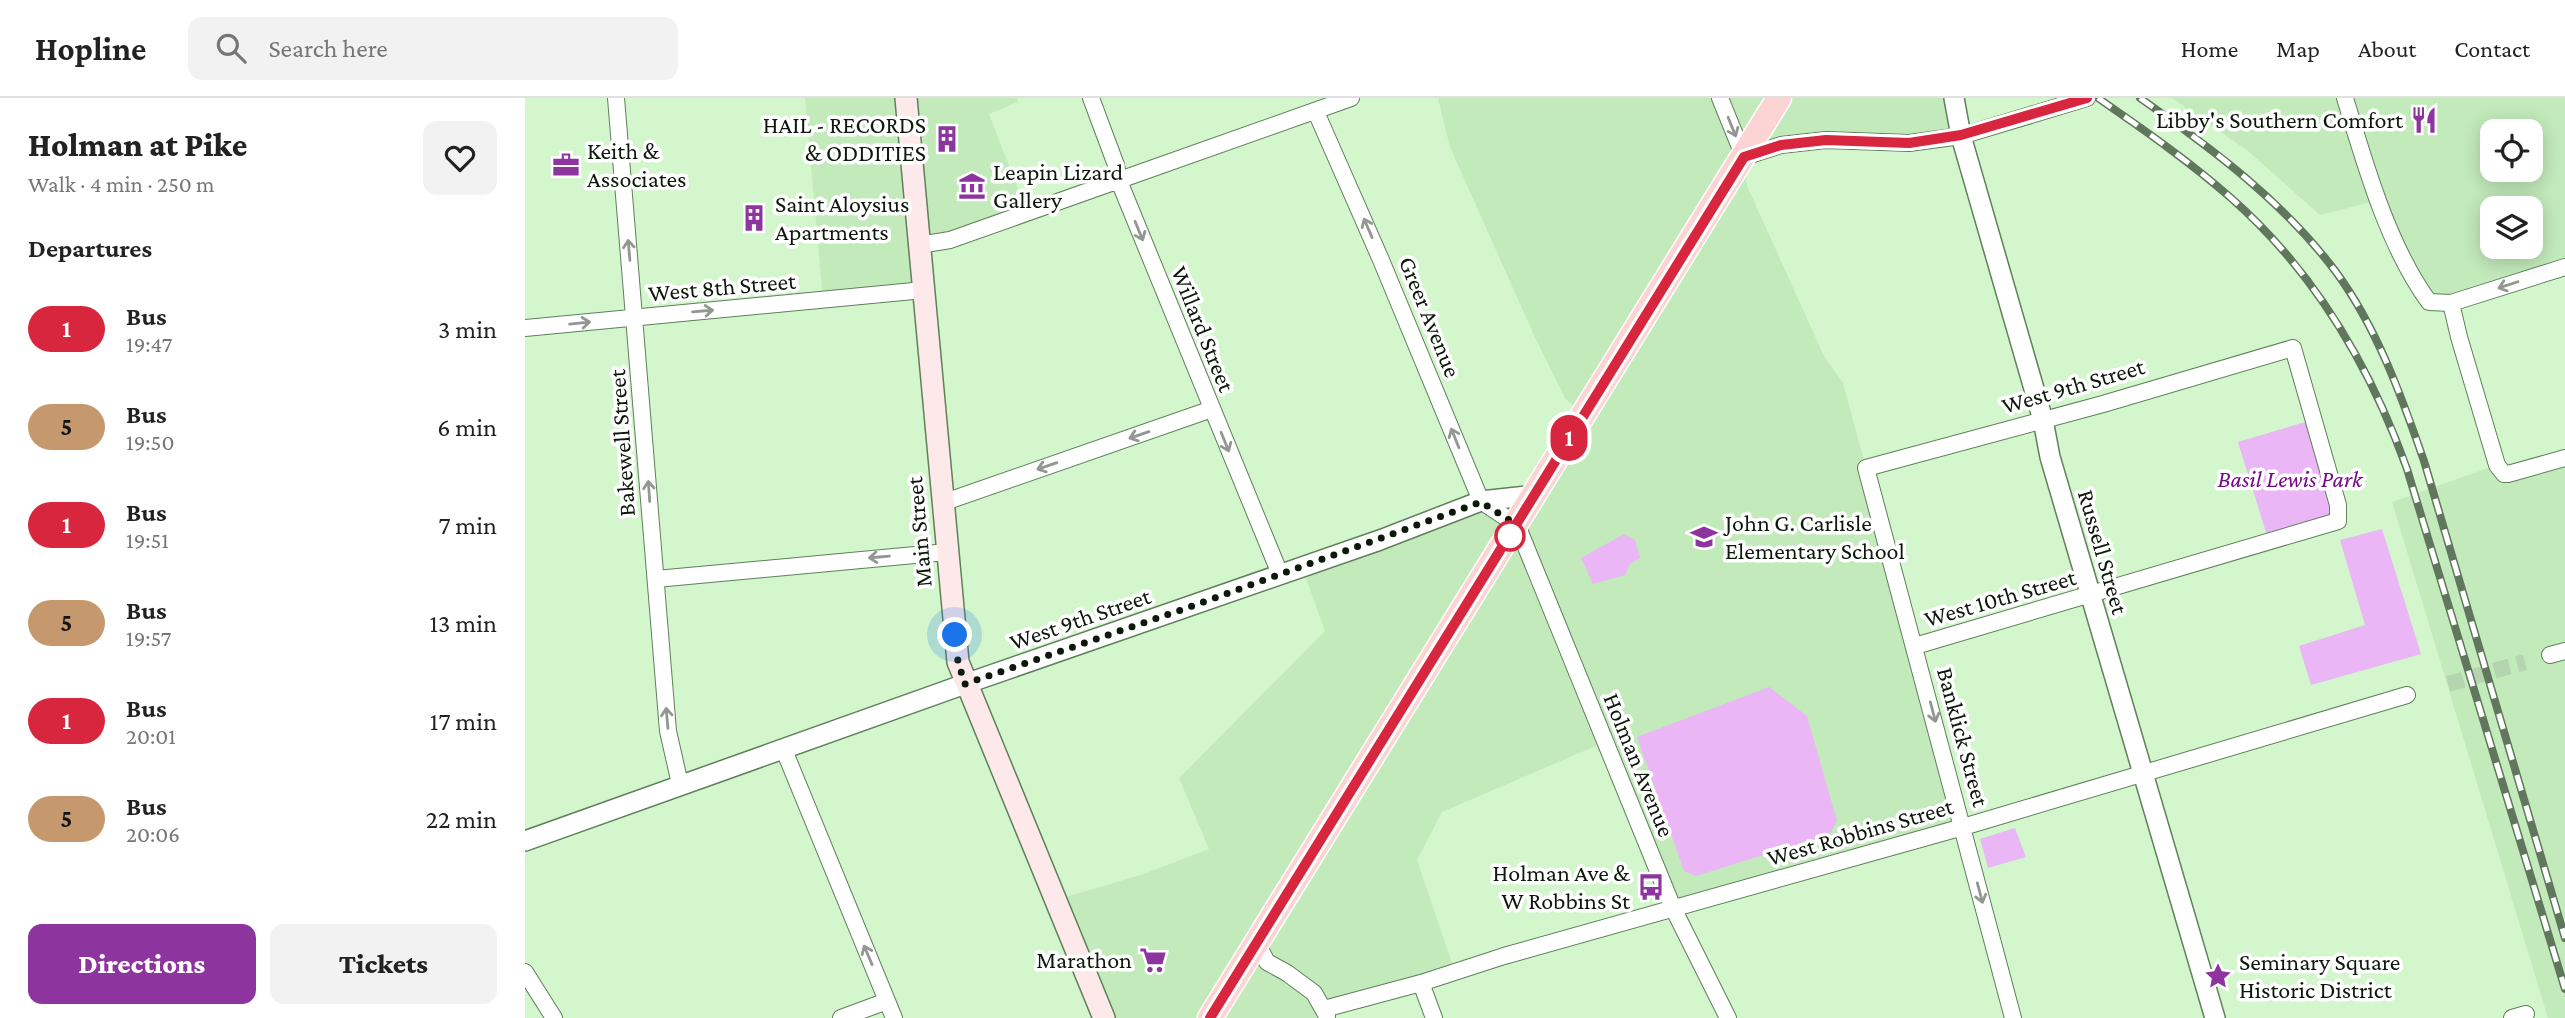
<!DOCTYPE html>
<meta charset="utf-8">
<style>
:root{--surface:#fff;--page:#f2f2f2;--text:#222;--muted:#767676;--line:#e0e0e0;--accent:#8e349f}
body{margin:0;font-family:"Crimson Pro",serif;background:var(--page);color:var(--text);height:100vh;display:flex;flex-direction:column;font-size:26px;white-space:nowrap}
*{box-sizing:border-box;margin:0}
p{font-size:23px;color:var(--muted)}
.icon{flex:none;width:38px;height:38px;fill:none;stroke:currentColor;stroke-width:2;stroke-linecap:round;stroke-linejoin:round}
.map{position:relative;flex:1;overflow:hidden}
.side{display:flex;flex-direction:column;background:var(--surface);width:525px}
.side>*{flex:none}
.badge{padding:0 14px;border-radius:23px;font-size:24px;line-height:46px}
.fabs{position:absolute;left:1955px;top:21px;display:grid;gap:14px}
.fabs a{display:grid;place-items:center;width:63px;height:63px;border-radius:14px;background:var(--surface);box-shadow:0 4px 18px #0003;font-size:35px}
.you{position:absolute;width:35px;height:35px;margin:-18px;border:5px solid #fff;border-radius:50%;background:#1a73e8;box-shadow:0 0 0 10px #1a73e833}
.map>.badge{position:absolute;translate:-50% -50%;box-shadow:0 0 0 4px #fff}
h2{padding:0 28px;font-size:26px;line-height:63px}
.round{display:grid;place-items:center;flex:none;width:74px;height:74px;border-radius:14px;background:var(--page)}
.head{display:flex;align-items:center;justify-content:space-between;height:119px;padding:0 28px}
h1{font-size:33px;font-weight:800;line-height:52px}
.cta{display:flex;gap:14px;margin-top:auto;padding:14px 28px}
.cta a{flex:1;height:80px;border-radius:14px;background:var(--accent);color:#fff;font-size:28px;font-weight:800;line-height:80px;text-align:center}
.cta a+a{background:var(--page);color:var(--text)}
ul{padding:0;list-style:none}
li{display:flex;align-items:center;gap:21px;height:98px;padding:0 28px}
li div{flex:1}
li b{display:block;font-size:26px}
li em{font-style:normal}
li .badge{min-width:77px;font-weight:700;text-align:center}
header{display:flex;align-items:center;gap:42px;box-sizing:border-box;height:98px;padding:0 35px;background:var(--surface);border-bottom:2px solid var(--line)}
header strong{font-size:33px}
nav{display:flex;gap:38px;margin-inline-start:auto;font-size:24px}
.search{width:490px;height:63px;background:var(--page);display:flex;align-items:center;gap:18px;box-sizing:border-box;padding:0 24px;border-radius:14px;color:var(--muted);font-size:26px}
main{display:flex;flex:1;min-height:0}
.map>svg:first-child{display:block}
.built{fill:#c3eabb;fill-rule:evenodd}
.green{fill:#eab6f5}
.lines{fill:none;stroke-linecap:round;stroke-linejoin:round}
.minor-tunnel{stroke:#b5d5b0;stroke-width:16;stroke-dasharray:16 8;stroke-linecap:butt}
.minor-casing{stroke:#607f5b;stroke-width:18}
.tertiary-casing{stroke:#607f5b;stroke-width:22}
.secondary-casing{stroke:#607f5b;stroke-width:24}
.primary-casing{stroke:#fff;stroke-width:27}
.minor{stroke:#fff;stroke-width:16}
.tertiary{stroke:#fff;stroke-width:19}
.secondary{stroke:#fde9e9;stroke-width:21}
.primary{stroke:#fbd4d3;stroke-width:24}
.rail-casing{stroke:#61775d;stroke-width:8}
.rail{stroke:#fff;stroke-width:5;stroke-dasharray:16;stroke-linecap:butt}
.oneway{stroke:#929791}
.line-casing{stroke:#fff;stroke-width:16}
.line{stroke:#d7263d;stroke-width:10}
.walk{stroke:#0c180a;stroke-width:7;stroke-dasharray:0 12.6}
.stop-dot{fill:#fff;stroke:#d7263d;stroke-width:3.5}
.labels{text-anchor:middle;stroke-width:7;stroke-linejoin:round;paint-order:stroke}
.poi-label{font-size:24px;fill:#0c180a;stroke:#fff;text-anchor:start}
.street-label{font-size:24px;fill:#0c180a;stroke:#fff}
.park-label{font-size:24px;font-style:italic;fill:#740886;stroke:#fff}
</style>
<header>
<strong>Hopline</strong>
<div class="search"><svg class="icon" aria-label="search" viewBox="0 0 24 24"><circle cx="10" cy="10" r="6"/><path d="M15 15l6 6"/></svg>Search here</div>
<nav><a>Home</a><a>Map</a><a>About</a><a>Contact</a></nav>
</header>
<main>
<section class="side">
<div class="head"><div><h1>Holman at Pike</h1><p>Walk · 4 min · 250 m</p></div><a class="round"><svg class="icon" aria-label="heart" viewBox="0 0 24 24"><path d="M12 20l-8-8c-3-5 5-10 8-4 3-6 11-1 8 4z"/></svg></a></div>
<h2>Departures</h2>
<ul>
<li><span class="badge" style="background:#d7263d;color:#fff">1</span><div><b>Bus</b><p>19:47</p></div><em>3 min</em></li>
<li><span class="badge" style="background:#c5986d;color:#111">5</span><div><b>Bus</b><p>19:50</p></div><em>6 min</em></li>
<li><span class="badge" style="background:#d7263d;color:#fff">1</span><div><b>Bus</b><p>19:51</p></div><em>7 min</em></li>
<li><span class="badge" style="background:#c5986d;color:#111">5</span><div><b>Bus</b><p>19:57</p></div><em>13 min</em></li>
<li><span class="badge" style="background:#d7263d;color:#fff">1</span><div><b>Bus</b><p>20:01</p></div><em>17 min</em></li>
<li><span class="badge" style="background:#c5986d;color:#111">5</span><div><b>Bus</b><p>20:06</p></div><em>22 min</em></li>
</ul>
<div class="cta"><a>Directions</a><a>Tickets</a></div>
</section>
<div class="map">
<svg width="2040" height="920" viewBox="0 0 2040 920">
<rect width="100%" height="100%" fill="#d3f6cd"/>
<!-- built -->
<path class="built" d="M280,0h212l1,4 -29,12 32,83 -2,19 -99,29 4,45 -101,10z
M913,0h516l7,38 -135,4 -82,18 3,28 77,170 19,27 120,444 -290,81 -68,-166 -163,70 -25,48 38,112 -131,36 4,10h-224l-48,-118 88,-26 65,-25 -30,-71 146,-147 -23,-64 78,-27 155,-45 48,-80 -18,-17 -32,-65 -83,-186z
M1647,0h393v169l-136,35 -50,-102 -59,15 -72,-64zM1967,33h39v39h-39zM1967,110h39v39h-39z
M2040,360v560h-17l-156,-516 105,-37 11,9z"/>
<!-- green -->
<path class="green" d="M1787,322l26,101 -69,21 -31,-100z
M1857,431l39,125 -110,31 -12,-39 66,-21 -25,-85z
M1099,436l11,6 5,18 -10,6 -5,11 -32,9 -12,-26z
M1244,589l38,29 30,105 -7,13 -134,42 -12,-5 -47,-134z
M1490,730l11,29 -38,11 -8,-29z"/>
<g class="lines">
<!-- minor-tunnel -->
<path class="minor-tunnel" d="M1923,586l77,-22"/>
<defs>
<path id="minor" d="M91,0l52,633 12,53
M566,0l25,67 3,16 161,393
M1195,0l24,59 37,-12 45,-5 83,3 52,-7 126,-38
M1820,0c20,66 43,148 84,204l22,1 114,-36
M791,14l65,148 100,241 36,24 156,383 55,110
M394,147l31,-5 401,-142
M1926,205l8,34 38,128 7,9h4l57,-16
M0,230l399,-38
M417,405l270,-94
M131,481l291,-27
M1390,548l423,-125v-16l-45,-157 -190,56 -237,64 147,550
M2025,557l15,-4
M259,652l110,268
M731,844l11,20 20,11 27,20 13,23
M0,874l29,46
M896,885l13,35
M799,911l97,-26 83,-27 459,-129 444,-132
M316,920l46,-17
M1987,920l14,-4"/>
<path id="tertiary" d="M1429,0l7,38 82,284 7,37 165,561
M0,743l440,-157 415,-144 101,-39 54,-6"/>
<path id="secondary" d="M381,0l52,564 146,356"/>
<path id="primary" d="M685,920l569,-920"/>
</defs>
<!-- minor casing -->
<use href="#minor" class="minor-casing"/>
<!-- tertiary casing -->
<use href="#tertiary" class="tertiary-casing"/>
<!-- secondary casing -->
<use href="#secondary" class="secondary-casing"/>
<!-- primary casing -->
<use href="#primary" class="primary-casing"/>
<!-- minor -->
<use href="#minor" class="minor"/>
<!-- tertiary -->
<use href="#tertiary" class="tertiary"/>
<!-- secondary -->
<use href="#secondary" class="secondary"/>
<!-- primary -->
<use href="#primary" class="primary"/>
<defs>
<path id="rail" d="M1573,0c46,32 91,63 133,100 83,73 139,168 176,271l158,520
M1615,0c71,50 143,103 196,174 41,56 65,123 88,189l141,477"/>
</defs>
<!-- rail casing -->
<use href="#rail" class="rail-casing"/>
<!-- rail -->
<use href="#rail" class="rail"/>
</g>
<!-- one-way arrows -->
<defs><path id="oneway-shaft" d="M-6 0H5M1.5-3L5.5 0L1.5 3" fill="none" stroke-width="1.6" stroke-linecap="round" stroke-linejoin="round" transform="scale(1.75)"/></defs>
<g class="oneway">
<use href="#oneway-shaft" transform="translate(1207 29) rotate(68)"/>
<use href="#oneway-shaft" transform="translate(843 130) rotate(-113)"/>
<use href="#oneway-shaft" transform="translate(614 133) rotate(68)"/>
<use href="#oneway-shaft" transform="translate(104 152) rotate(-95)"/>
<use href="#oneway-shaft" transform="translate(1983 187) rotate(162)"/>
<use href="#oneway-shaft" transform="translate(178 213) rotate(-5)"/>
<use href="#oneway-shaft" transform="translate(55 225) rotate(-6)"/>
<use href="#oneway-shaft" transform="translate(614 337) rotate(161)"/>
<use href="#oneway-shaft" transform="translate(930 340) rotate(-112)"/>
<use href="#oneway-shaft" transform="translate(700 344) rotate(68)"/>
<use href="#oneway-shaft" transform="translate(522 368) rotate(161)"/>
<use href="#oneway-shaft" transform="translate(124 393) rotate(-94)"/>
<use href="#oneway-shaft" transform="translate(354 459) rotate(175)"/>
<use href="#oneway-shaft" transform="translate(1408 614) rotate(75)"/>
<use href="#oneway-shaft" transform="translate(142 620) rotate(-95)"/>
<use href="#oneway-shaft" transform="translate(1455 795) rotate(75)"/>
<use href="#oneway-shaft" transform="translate(343 857) rotate(-113)"/>
</g>
<g class="lines">
<defs>
<path id="line" d="M685,920l534,-861 37,-12 45,-5 83,3 52,-8 126,-37"/>
</defs>
<!-- line casing -->
<use href="#line" class="line-casing"/>
<!-- line -->
<use href="#line" class="line"/>
<!-- walk -->
<path class="walk" d="M430,537l3,27 7,22 216,-74 300,-108 36,23 -7,11"/>
</g>
<!-- icons -->
<defs>
<symbol id="restaurant-bare" viewBox="-9 -9 18 18"><path d="M-5-6h1v4h1v-4h1v4h1v-4h1v5L-1.5 .5V6h-2V.5L-5-1ZM5-6V6H3V1.5H1.5Q1.5-4 5-6Z" fill="#8e349f" stroke="#fff" stroke-width="2.5" paint-order="stroke"/></symbol>
<symbol id="building-bare" viewBox="-9 -9 18 18"><path d="M-4-6H4V6H1V3H-1V6H-4ZM-2.5-4.3h1.7v1.8h-1.7ZM.8-4.3h1.7v1.8H.8ZM-2.5-1h1.7V.8h-1.7ZM.8-1h1.7V.8H.8Z" fill="#8e349f" stroke="#fff" stroke-width="2.5" paint-order="stroke"/></symbol>
<symbol id="office-bare" viewBox="-9 -9 18 18"><path d="M-6-3h4V-5.5h4V-3h4V5H-6ZM-1-4.5V-3h2v-1.5ZM-6 0V1H6V0Z" fill="#8e349f" stroke="#fff" stroke-width="2.5" paint-order="stroke"/></symbol>
<symbol id="museum-bare" viewBox="-9 -9 18 18"><path d="M0-6L6-3V-2H-6V-3ZM-5-1h2V3h-2ZM-1-1h2V3h-2ZM3-1h2V3H3ZM-6 4H6V6H-6Z" fill="#8e349f" stroke="#fff" stroke-width="2.5" paint-order="stroke"/></symbol>
<symbol id="school-bare" viewBox="-9 -9 18 18"><path d="M0-5L7-2L0 1L-7-2ZM-4 1L0 2.5L4 1V4Q0 6-4 4Z" fill="#8e349f" stroke="#fff" stroke-width="2.5" paint-order="stroke"/></symbol>
<symbol id="bus-bare" viewBox="-9 -9 18 18"><path d="M-5-6H5V4H4V6H2V4H-2V6H-4V4H-5ZM-3.5-4V0h7V-4ZM-3.5 1.2v1.5H-2V1.2ZM2 1.2v1.5H3.5V1.2Z" fill="#8e349f" stroke="#fff" stroke-width="2.5" paint-order="stroke"/></symbol>
<symbol id="supermarket-bare" viewBox="-9 -9 18 18"><path d="M-6-5.5h2.5l.6 2H6L4.5 2H-2.5L-4.4-4H-6ZM-1.5 3.2a1.3 1.3 0 1 0 .1 0ZM3 3.2a1.3 1.3 0 1 0 .1 0Z" fill="#8e349f" stroke="#fff" stroke-width="2.5" paint-order="stroke"/></symbol>
<symbol id="sight-bare" viewBox="-9 -9 18 18"><path d="M0-6L1.8-2.2L6-1.7L2.9 1.2L3.7 5.4L0 3.3L-3.7 5.4L-2.9 1.2L-6-1.7L-1.8-2.2Z" fill="#8e349f" stroke="#fff" stroke-width="2.5" paint-order="stroke"/></symbol>
</defs>
<g fill-rule="evenodd">
<use href="#restaurant-bare" x="1880" y="3" width="38" height="38"/>
<use href="#building-bare" x="403" y="22" width="38" height="38"/>
<use href="#office-bare" x="22" y="48" width="38" height="38"/>
<use href="#museum-bare" x="428" y="69" width="38" height="38"/>
<use href="#building-bare" x="210" y="101" width="38" height="38"/>
<use href="#school-bare" x="1160" y="420" width="38" height="38"/>
<use href="#bus-bare" x="1107" y="770" width="38" height="38"/>
<use href="#supermarket-bare" x="609" y="843" width="38" height="38"/>
<use href="#sight-bare" x="1674" y="859" width="38" height="38"/>
</g>
<!-- markers -->
<circle class="stop-dot" cx="985" cy="438" r="14"/>
<g class="labels">
<!-- poi labels -->
<g class="poi-label">
<text x="1878" y="30" text-anchor="end">Libby's Southern Comfort</text>
<text x="401" y="35" text-anchor="end">HAIL - RECORDS<tspan x="401" dy="28">&amp; ODDITIES</tspan></text>
<text x="62" y="61">Keith &amp;<tspan x="62" dy="28">Associates</tspan></text>
<text x="468" y="82">Leapin Lizard<tspan x="468" dy="28">Gallery</tspan></text>
<text x="250" y="114">Saint Aloysius<tspan x="250" dy="28">Apartments</tspan></text>
<text x="1200" y="433">John G. Carlisle<tspan x="1200" dy="28">Elementary School</tspan></text>
<text x="1105" y="783" text-anchor="end">Holman Ave &amp;<tspan x="1105" dy="28">W Robbins St</tspan></text>
<text x="607" y="870" text-anchor="end">Marathon</text>
<text x="1714" y="872">Seminary Square<tspan x="1714" dy="28">Historic District</tspan></text>
</g>
<!-- street labels -->
<g class="street-label">
<text transform="translate(197 189) rotate(-5)" y="8">West 8th Street</text>
<text transform="translate(905 219) rotate(68)" y="8">Greer Avenue</text>
<text transform="translate(678 231) rotate(68)" y="8">Willard Street</text>
<text transform="translate(1548 288) rotate(-16)" y="8">West 9th Street</text>
<text transform="translate(97 345) rotate(-94)" y="8">Bakewell Street</text>
<text transform="translate(394 434) rotate(-95)" y="8">Main Street</text>
<text transform="translate(1578 454) rotate(74)" y="8">Russell Street</text>
<text transform="translate(1475 500) rotate(-16)" y="8">West 10th Street</text>
<text transform="translate(555 521) rotate(-19)" y="8">West 9th Street</text>
<text transform="translate(1438 639) rotate(75)" y="8">Banklick Street</text>
<text transform="translate(1114 667) rotate(68)" y="8">Holman Avenue</text>
<text transform="translate(1335 734) rotate(-16)" y="8">West Robbins Street</text>
</g>
<!-- park labels -->
<g class="park-label">
<text x="1765" y="389">Basil Lewis Park</text>
</g>
</g>
</svg>
<div class="fabs">
<a><svg class="icon" aria-label="locate" viewBox="0 0 24 24"><circle cx="12" cy="12" r="6"/><path d="M12 2v4M12 18v4M2 12h4M18 12h4"/></svg></a>
<a><svg class="icon" aria-label="layers" viewBox="0 0 24 24"><path d="M12 4l9 5-9 5-9-5zM3 14l9 5 9-5"/></svg></a>
</div>
<div class="you" style="left:430px;top:537px"></div>
<b class="badge" style="left:1044px;top:340px;background:#d7263d;color:#fff">1</b>
</div>
</main>
